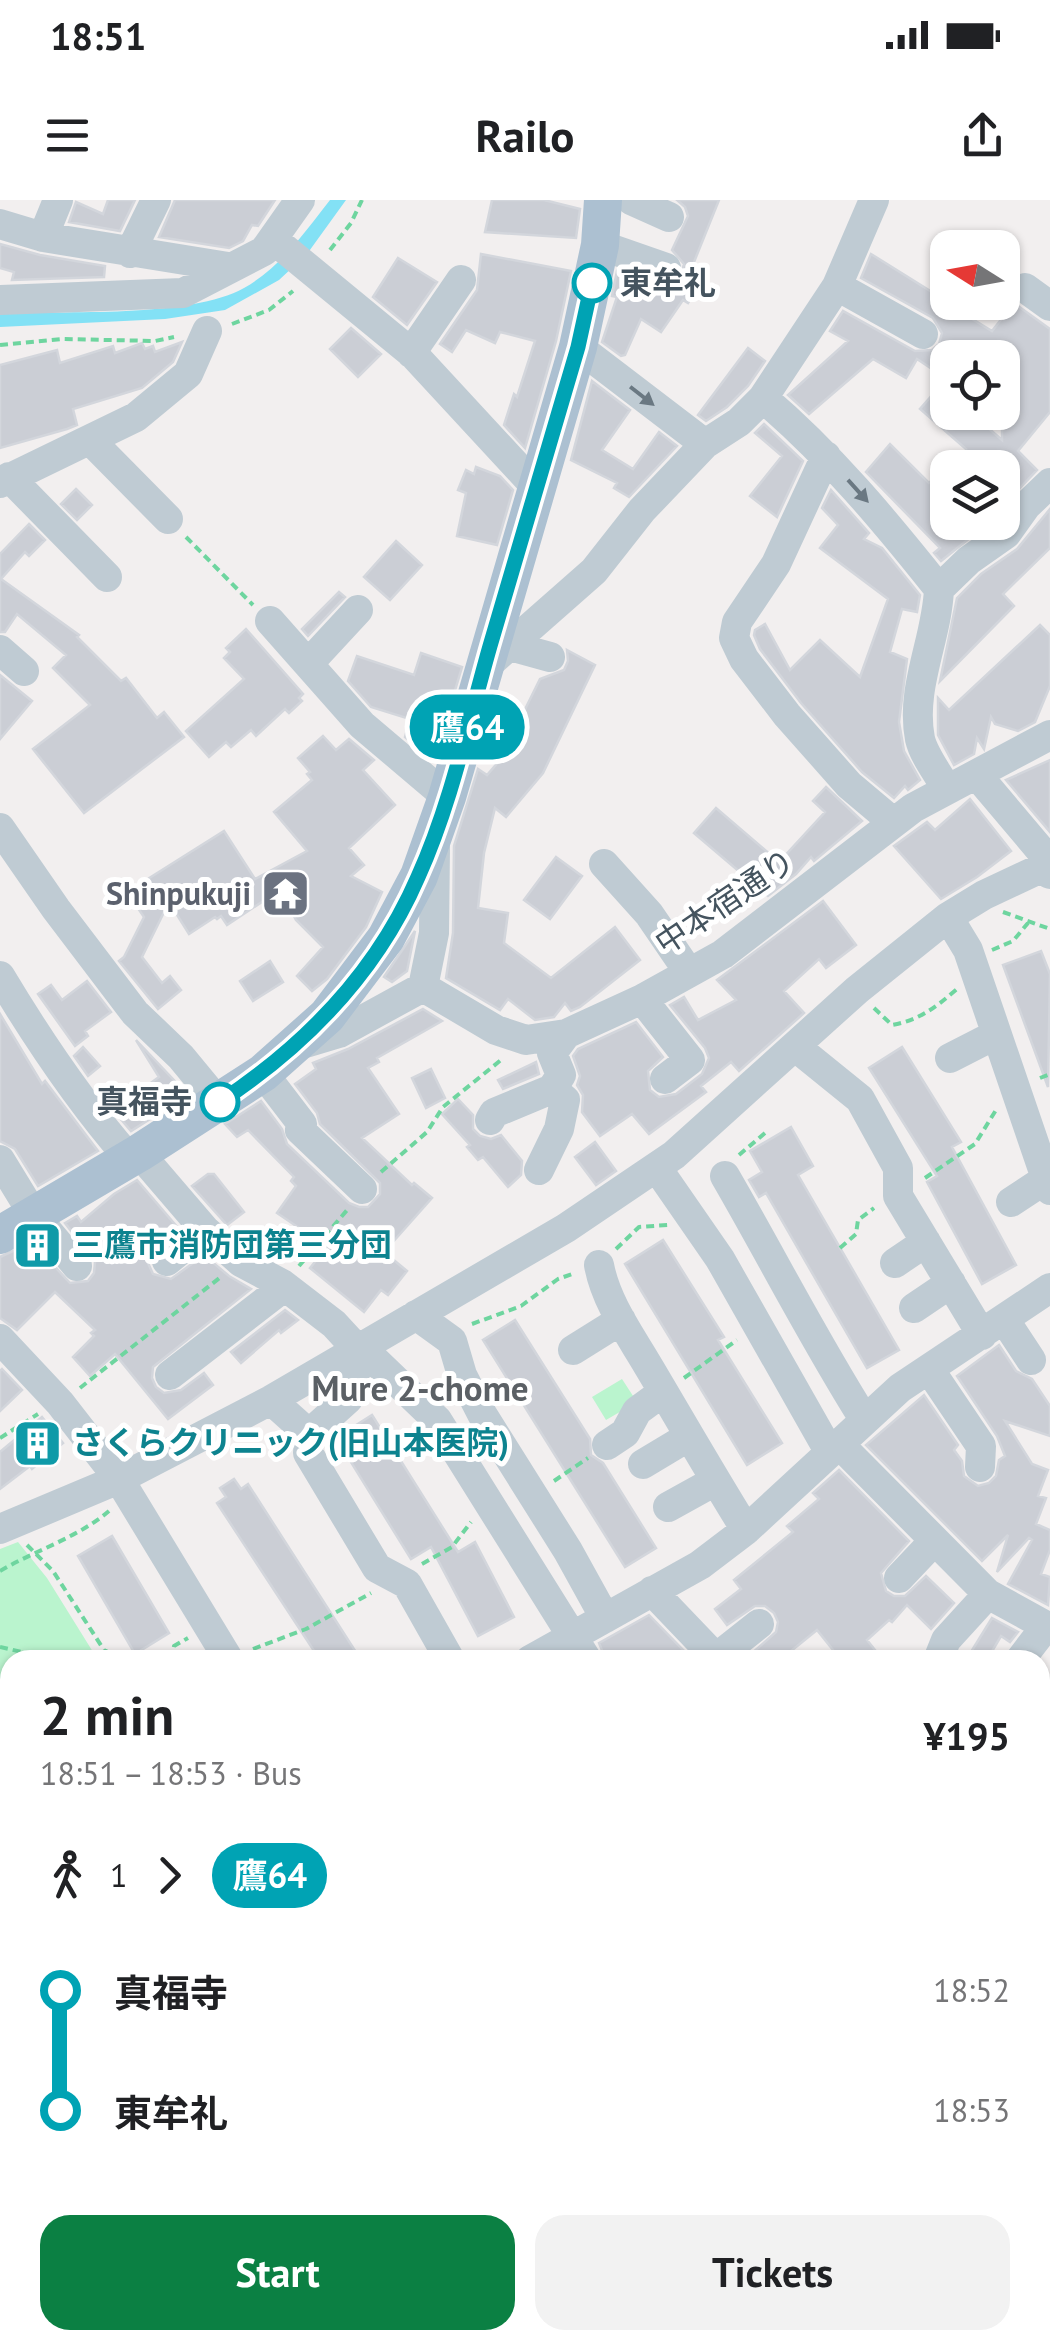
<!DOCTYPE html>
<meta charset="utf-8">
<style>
:root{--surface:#fff;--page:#f2f2f2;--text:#202124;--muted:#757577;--accent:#0b8043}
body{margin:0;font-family:"PT Sans","Noto Sans JP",sans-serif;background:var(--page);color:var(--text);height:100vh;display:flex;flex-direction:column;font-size:38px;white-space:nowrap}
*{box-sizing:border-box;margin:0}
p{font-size:32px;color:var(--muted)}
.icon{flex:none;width:55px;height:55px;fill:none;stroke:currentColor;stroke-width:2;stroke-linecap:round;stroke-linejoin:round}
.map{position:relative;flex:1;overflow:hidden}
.side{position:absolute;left:0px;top:1450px;width:1050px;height:700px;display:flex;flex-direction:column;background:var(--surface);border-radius:30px 30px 0 0;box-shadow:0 2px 8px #0004}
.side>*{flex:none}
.badge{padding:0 20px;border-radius:32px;font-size:35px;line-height:65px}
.needle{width:65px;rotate:281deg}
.controls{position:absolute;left:930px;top:30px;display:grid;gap:20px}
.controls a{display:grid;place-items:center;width:90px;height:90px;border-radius:20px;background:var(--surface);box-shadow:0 2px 8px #0004;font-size:50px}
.map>.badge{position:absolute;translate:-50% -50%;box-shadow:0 0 0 5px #fff}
.legs{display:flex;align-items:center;gap:15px;height:110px;padding:0 40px;font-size:32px}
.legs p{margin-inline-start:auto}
.headline{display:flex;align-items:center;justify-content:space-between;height:170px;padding:0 40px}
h1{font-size:55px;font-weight:700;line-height:75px}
.cta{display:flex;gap:20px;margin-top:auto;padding:20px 40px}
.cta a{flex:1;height:115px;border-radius:30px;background:var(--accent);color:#fff;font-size:40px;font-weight:700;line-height:115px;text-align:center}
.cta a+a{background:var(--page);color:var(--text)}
ul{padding:0 40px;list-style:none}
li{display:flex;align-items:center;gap:35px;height:120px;font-size:38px}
li i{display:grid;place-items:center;width:15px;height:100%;margin:0 12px;background:currentColor}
li i::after{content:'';width:25px;height:25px;margin:-12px;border:8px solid;border-radius:50%;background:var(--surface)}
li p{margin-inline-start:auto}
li:first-child i{background:linear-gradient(#0000 50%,currentColor 0)}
li:last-child i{background:linear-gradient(currentColor 50%,#0000 0)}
.status{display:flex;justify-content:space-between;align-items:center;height:70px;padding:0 50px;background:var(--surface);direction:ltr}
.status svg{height:28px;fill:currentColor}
header{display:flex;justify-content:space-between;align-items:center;height:130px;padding:0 40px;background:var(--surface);font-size:45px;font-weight:700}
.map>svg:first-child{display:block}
.green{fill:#baf4ce}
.water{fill:#83e1f5}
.building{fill:#cbced5;stroke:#d3d6dc;stroke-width:2.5}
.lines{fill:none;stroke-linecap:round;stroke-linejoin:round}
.path{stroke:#6ed59f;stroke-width:4;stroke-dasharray:8 5;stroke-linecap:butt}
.minor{stroke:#bfcbd3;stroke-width:30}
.major{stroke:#acc0d1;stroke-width:38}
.oneway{fill:#6a7882}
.line-1-casing{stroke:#fff;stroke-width:22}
.line-1{stroke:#00a3b4;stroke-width:15}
.stop-1-dot{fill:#fff;stroke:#00a3b4;stroke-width:5}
.labels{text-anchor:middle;stroke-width:10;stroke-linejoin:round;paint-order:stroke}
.stop-label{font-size:32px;font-weight:bold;fill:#45545f;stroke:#fff;text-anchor:start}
.worship-label{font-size:32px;font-weight:bold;fill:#5b616d;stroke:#fff;text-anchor:end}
.street-label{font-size:32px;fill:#45545f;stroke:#fff}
.culture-label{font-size:32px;font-weight:bold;fill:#0d838f;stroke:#fff;text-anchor:start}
.neighbourhood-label{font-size:35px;font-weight:bold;fill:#5b6065;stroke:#fff}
</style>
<div class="status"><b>18:51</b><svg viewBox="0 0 49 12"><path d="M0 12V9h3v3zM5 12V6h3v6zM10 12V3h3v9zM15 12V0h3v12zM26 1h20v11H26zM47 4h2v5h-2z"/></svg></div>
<header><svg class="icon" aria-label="menu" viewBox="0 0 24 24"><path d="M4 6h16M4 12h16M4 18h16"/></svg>Railo<svg class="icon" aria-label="share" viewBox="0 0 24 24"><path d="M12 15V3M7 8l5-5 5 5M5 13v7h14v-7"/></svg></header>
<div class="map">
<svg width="1050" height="2150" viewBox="0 0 1050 2150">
<rect width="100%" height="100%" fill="#f2efef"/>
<!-- green -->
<path class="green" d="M622,1179l15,23 -31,18 -14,-23z
M18,1342l29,36 51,82h-88v29l-10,-1v-139z
M2,1825l8,16v168l-10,3z"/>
<!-- water -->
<path class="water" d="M330,0h16l-39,54 -28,26 -54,30 -60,9 -165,8v-14c64,-2 191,5 244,-25 37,-21 60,-55 86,-88z"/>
<!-- building -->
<path class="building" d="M108,0h27l-15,31 -51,-9 7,-20 27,12z
M175,0h100l-17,26 -6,-1 -9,16 -14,7 -70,-11z
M492,0h52l36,9 -4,29 -91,-6z
M677,0h42l-29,72 13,7 -15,24 -5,-3 -22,32 -20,-13 -16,36 -4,1 -19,-14 15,-45 -5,-1 5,-25 44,15 18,-5 5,-17 -12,-14 16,-34 -3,-9z
M0,44l40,11 65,11 -1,11 -92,3 2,-8 -14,-4z
M481,54l90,17 -15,70 -31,107 -21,-23 10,-31 3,3 18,-56 -35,-9 -5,11 -29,-13 -14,22 -12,-8 37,-54z
M871,54l77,48 10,3 -2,4 36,22 22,-28 36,26v83l-32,39 19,19 -35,37v-39h-54v22l-8,7 8,7v18h42l-49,39 -7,-8 6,-5 -74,-76 24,-28 39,39 37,-34 -46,-40 28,-32v35h22l32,28v-82h-54l-10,15 -21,-14 -11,19 -33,-19 -64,55 -21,-19 60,-54 -18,-10 13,-20 72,40 17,-1 7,-6 3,-11 -9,-15 -72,-40z
M398,58l39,24 -30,43 -34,-28z
M351,128l30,26 -23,23 -28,-28z
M182,142l-9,20 -31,26 -69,21 4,16 -10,4 -67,19v-83l57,-15 3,13 53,-17 2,7 27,-10 3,6 8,-3 2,6z
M748,148l17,13 -17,25 -21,21 -21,14 -8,-6z
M592,181l38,29 -28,40 31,19 26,-37 18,14 -48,51 -15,-9 3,-5 -46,-23z
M764,224l39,37 -26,56 -27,-21 32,-40 -27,-23z
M476,267l24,9 13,14 -16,55 -40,-9 9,-43 -8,-3 8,-20 8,4z
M76,289l16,16 -15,15 -16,-16z
M831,290l38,43 -5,6 18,9 38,47 -3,17 -15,-3 -12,43 17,7 -8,63 5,29 16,29 -12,10 -3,-4 -11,12 -32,-26 -61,-69 -41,-54 -6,-14 1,-5 10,-6 25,46 30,-30 40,37 28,-78 -68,-51 18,-23 -16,-17z
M1050,309v39l-47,46 11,12 -74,75 17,-83 24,-24 36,-25z
M29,324l16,16 -16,16 -4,-4 -24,27 78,56 -2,2 44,44 5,-3 31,40 7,-6 20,25 -100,76 -51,-64 57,-44 -37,-37 13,-13 -49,-41 -12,18h-5v-78z
M396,341l26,24 -32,35 -26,-23z
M339,392l6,5 -37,39 -6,-7z
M1040,425l10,10v51l-15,36 -17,9 -23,-7 -4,-7 -7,32 -7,-11 -3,16 -20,11 -16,-30v-37l11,12z
M246,429l57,65 -4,4 3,3 -13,12 -4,-4 -29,27 -5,-6 -20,17 -5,-5 -17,15 -23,-26 58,-52 -20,-21 6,-6 -4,-4z
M567,450l28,15 -52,108 -37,44 -11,-9 -11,45 -6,55 30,5 -4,30 47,35 64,-51 25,33 -60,47 -9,4 -6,-8 -11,14 -19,3 -27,-21 -8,11 -54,-32 7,-45 1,-87 24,-77 9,6 13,-15 40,-81 24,-9 4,-9z
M421,453l41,14 -26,87 -17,-5 -14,-12 5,-18 -39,-12 -23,-26 9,-25 57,19z
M0,475l32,26 -32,38z
M323,536l13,14 13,-11 25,21 -11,10 32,35 -46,43 15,17 -13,11 31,16 -16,35 -39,52 -15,12 -15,-15 26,-29 -27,-27 -16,-30 -53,35 -6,-9 -4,3 -2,-2 -26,17 -20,-32 -27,55 20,26 8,-7 11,14 -23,19 -39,-48 5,-4 20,-40 -17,-25 97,-61 31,48 52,-28 -33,-39 38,-32 -5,-6 3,-2 -12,-14z
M1050,560v72l-44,-52z
M826,587l36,34 -48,40 -3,-4 -15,17 -28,22 -74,-63 22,-25 63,54 46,-50 -12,-11z
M970,599l41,52 -34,26 -36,22 -47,-53 33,-24 8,8z
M556,657l26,19 -32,43 -26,-19z
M823,701l33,44 -30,23 -7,-9 -35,32 20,22 -65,58 -8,-9 -30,24 5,6 -57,42 -17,-20 -32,22 -18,-24 1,-17 -6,-10 3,-9 -7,-20 5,-7 58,-27 27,35 -15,14 2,19 9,7 17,-3 26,-20 7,-16 -4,-10 -35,-43 14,-8 14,23 38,-20 -19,-20z
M415,731l-8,40 -15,11 -8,-5z
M1041,751l9,23 -2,113 -45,-122z
M270,761l13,21 -30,19 -13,-20z
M87,781l24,31 -26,19 3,5 -13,10 -37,-52 13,-9 11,15z
M423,809l19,12 -65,37 2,4 -11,6 31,46 -37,24 50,47 2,-2 18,15 -48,54 23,19 -19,24 -7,-5 -17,22 -54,-44 17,-21 -50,-34 19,-27 -5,-5 3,-4 -46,-47 -11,7 -12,-13 36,-23 21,28 5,15 62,59 10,4h9l12,-13v-11l-60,-59 -3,-11 -22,-29 21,-15 -3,-6 35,-14z
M0,814l42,70 3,-3 53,70 -60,35 -23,-37 -15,-8z
M136,840l52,55 -57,36 -18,-21 46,-33z
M83,847l17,19 -12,10 -14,-20z
M902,847l59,95 -9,5 64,118 -34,19 -55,-102 10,-6 -68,-108z
M536,862l3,12 -36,15 -5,-9z
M431,869l14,29 -19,10 -14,-30z
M458,899l15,16v14l7,7 11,3 10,-4 21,26 -1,14 -13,12 -25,-30 -5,3 -11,-13 3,-2 -28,-31z
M791,927l22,39 -15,9 101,175 -32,18 -101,-175 -7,4 -10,-17 13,-8 -12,-21z
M595,942l21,29 -20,14 -21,-28z
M208,974h6l30,38 -17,13 -35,-39z
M137,980l41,48 -28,25 -2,10 5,11 18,5 33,-24 25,21 22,13 -98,78 -1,11 4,9 8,6 17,-3 23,-17 9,12 -45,34 -53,-65 -25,22 -17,-19 21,-21 -3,-3 4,-3 -40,-38 -38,38 -17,-12v-61l32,-15 38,41 18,-2 6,-8 1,-11 -30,-39 12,-7 4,6 33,-28z
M663,1040l61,97 -6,3 64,103 -35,22 -122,-201z
M285,1110l13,10 -17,13 -2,-3 -38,33 -10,-11z
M515,1120l75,119 1,16 12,8 53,85 -31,19 -142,-227z
M999,1145l17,26 16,8 18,27v30l-45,-15 27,43 16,6 -10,26 8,2 -10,26 14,6v20l-9,24 9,3 -2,28 -40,-21 24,-44 -3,-2 -32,34 11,-37 -26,26 -116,-116 58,-50 34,50 -4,5 8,11 2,15 14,10 11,-3 7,-7 3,-16 6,-4 -8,-20 -40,-60z
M2,1169l20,21 -22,21v-40z
M372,1215l86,137 17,-10 39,75 -36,19 -47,-89 -20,12 -75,-121z
M42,1217l21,26 -31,26 -2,-3 -30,23v-37z
M839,1270l70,71 -28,32 5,18 8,5h11l21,-20 28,27 -23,26 -24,-24 -15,17 -3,-2 -22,20 16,20h-42l-24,-30 -37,30h-26l-4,-5 26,-23 2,-10 -4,-9 -9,-7h-10l-28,19 -12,-16 26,-20 -7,-9 59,-48 -6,-6 32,-27 -6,-6z
M234,1279l7,10 7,-5 113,176h-41l-103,-157 9,-6 -6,-9z
M112,1336l57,97 -34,21 -57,-98z
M649,1415l37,38 -8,7h-72l-7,-17z
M992,1418l26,14 -8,10 -9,-6 -14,24h-21z"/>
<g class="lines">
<!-- path -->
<path class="path" d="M330,50l21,-27 11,-23
M232,124l37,-14 24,-19
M0,145l63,-6 92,2 19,-4
M186,337l67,68
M1003,712l47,17
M992,750l21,-9 15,-18
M874,808l18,17c28,-5 44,-18 65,-36
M1040,878l10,-4
M739,955l26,-22
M381,972l46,-40 16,-25 58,-47
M925,978l50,-34 21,-34
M840,1048l16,-14 2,-14 16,-12
M616,1049l23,-22 29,-2
M299,1066l49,-57
M472,1124l49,-18 37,-27 17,-6
M684,1178l53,-38
M80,1188l142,-112
M0,1238l38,-24
M554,1281l34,-23
M27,1345l26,26 51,79 20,10
M422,1364l30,-17 19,-25
M0,1371c36,-21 77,-33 109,-60
M0,1447l57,13
M253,1449l53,-20 65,-36
M172,1460l2,-14 14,-8
M0,1571l10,1"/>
<!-- minor -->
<path class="minor" d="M631,0l38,17
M0,24l43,13 185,30
M43,37l15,-37
M274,40l140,115 122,132
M600,45l66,23
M130,53l26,-53
M837,86l86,48
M1025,88l25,18
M0,100l183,-7 81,-42 36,-51
M578,147l127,97
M411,153l50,-73
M763,198c67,57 122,123 176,191 -2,50 -29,99 -19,150 4,17 18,34 26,49
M91,241l77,78
M826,256l-50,108 -39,58 -3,16 10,21 43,56 62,70 44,37
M9,277l98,100
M0,283l136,-66 52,-43 19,-43
M939,389l30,-29 37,-26 20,-28 24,-23
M270,421l92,104 85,72
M510,446l40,11
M0,450l24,21
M308,464l50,-54
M484,468l110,-97 48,-61 63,-66 34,-22 24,-24 74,-112 37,-86
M977,575l65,77 8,22
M0,628l56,81 79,104 46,44 38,46
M604,664l45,50 39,57
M948,717l20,33 82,240
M0,776c39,65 79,125 129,182
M423,787l73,43 30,10 40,-6 76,-35 81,-45 190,-146 137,-73
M642,799l48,61 -25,19
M299,845l40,-12 84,-46 11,-54 1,-86
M797,848l63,51 38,69v28l84,139
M950,858l45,-23
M263,873l39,51 -2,6 62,59
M490,920l4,-7 58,-24 9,-14 -9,-22 14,-19
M139,953l66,77 36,32 41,22 52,40 24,26
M0,960l33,54 44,52
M657,968l63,91 109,192
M539,970l20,-41 6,-29 -13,-11
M725,976c47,81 89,164 139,243
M1011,1002l35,-23
M167,1061l38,-31
M895,1063l31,-21
M599,1065c7,38 32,71 51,104 32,54 63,108 96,161
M914,1108l37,-25
M416,1115l36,26 10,34 20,39 86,137 37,67
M1004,1119l27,41
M0,1139l60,64 59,76 110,181
M362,1148l75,72 150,240
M573,1150l48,-30
M929,1169l52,77 -1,21
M170,1175l114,-88
M271,1200l38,34 -1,19 69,115 30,16 43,76
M309,1234l39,-35 9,-33
M839,1244l149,150 62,34
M607,1245l18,-12 12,-22 26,-19
M643,1264l45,-27
M668,1307l47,-26
M0,1329l119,-50 152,-79 295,-172 108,-73 183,-165 91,-73 36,-22 66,-31
M899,1378l35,-37
M652,1391l66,69
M716,1458l43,-34
M530,1460l170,-95 46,-35 154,-142 150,-100
M938,1460l8,-20 42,-46
M1020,1460l26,-34
M1040,1768l10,9
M0,1813l10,-5
M1040,1875l10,-5
M1040,1986l10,15
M99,2140l3,10
M792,2140l13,10
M586,2150l20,-10"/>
<!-- major -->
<path class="major" d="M0,1035l139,-82 124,-80 64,-57 59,-78 33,-62 28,-79 131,-450 22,-102 3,-45"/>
</g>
<!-- one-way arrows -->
<defs><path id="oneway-solid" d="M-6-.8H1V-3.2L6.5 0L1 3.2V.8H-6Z" transform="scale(2.5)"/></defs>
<g class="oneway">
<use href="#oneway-solid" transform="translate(642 196) rotate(38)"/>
<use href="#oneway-solid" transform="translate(858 291) rotate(48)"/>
</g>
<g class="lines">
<defs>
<path id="line-1" d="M220,902c86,-57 157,-130 198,-225 33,-73 50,-154 72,-231 29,-100 59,-199 88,-299l14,-64"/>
</defs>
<!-- line-1 casing -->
<use href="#line-1" class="line-1-casing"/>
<!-- line-1 -->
<use href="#line-1" class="line-1"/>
</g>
<!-- icons -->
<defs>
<symbol id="temple-square" viewBox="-11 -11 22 22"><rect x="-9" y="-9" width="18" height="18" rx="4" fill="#6b7280" stroke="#fff"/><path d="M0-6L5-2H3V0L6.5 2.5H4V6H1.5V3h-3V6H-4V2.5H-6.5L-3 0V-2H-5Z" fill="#fff"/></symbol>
<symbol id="building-square" viewBox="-11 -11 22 22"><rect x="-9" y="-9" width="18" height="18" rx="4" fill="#0f9aa8" stroke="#fff"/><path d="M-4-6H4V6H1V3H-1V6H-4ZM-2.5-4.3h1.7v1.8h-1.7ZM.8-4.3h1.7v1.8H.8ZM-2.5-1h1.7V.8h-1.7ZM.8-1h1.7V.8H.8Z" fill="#fff"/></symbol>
</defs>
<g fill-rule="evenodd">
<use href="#temple-square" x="258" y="666" width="55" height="55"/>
<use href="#building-square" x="10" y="1018" width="55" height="55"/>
<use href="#building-square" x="10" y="1216" width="55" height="55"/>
</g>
<!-- markers -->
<g class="stop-1-dot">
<circle cx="592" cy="83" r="18"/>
<circle cx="220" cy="902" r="18"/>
</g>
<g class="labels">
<!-- stop labels -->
<g class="stop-label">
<text x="620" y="94">東牟礼</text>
<text x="192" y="913" text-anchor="end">真福寺</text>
</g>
<!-- worship labels -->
<g class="worship-label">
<text x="251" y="705">Shinpukuji</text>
</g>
<!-- street labels -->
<g class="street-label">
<text transform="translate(725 702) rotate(-34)" y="11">中本宿通り</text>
</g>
<!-- culture labels -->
<g class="culture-label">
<text x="72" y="1056">三鷹市消防団第三分団</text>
<text x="72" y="1254">さくらクリニック(旧山本医院)</text>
</g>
<!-- neighbourhood labels -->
<g class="neighbourhood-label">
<text x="420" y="1201">Mure 2-chome</text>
</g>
</g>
</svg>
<div class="controls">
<a><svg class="needle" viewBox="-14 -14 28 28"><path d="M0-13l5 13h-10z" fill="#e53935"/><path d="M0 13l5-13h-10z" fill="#757577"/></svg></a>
<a><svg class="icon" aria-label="locate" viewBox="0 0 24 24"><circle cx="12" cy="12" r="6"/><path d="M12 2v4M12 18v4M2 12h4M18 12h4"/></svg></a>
<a><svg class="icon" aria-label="layers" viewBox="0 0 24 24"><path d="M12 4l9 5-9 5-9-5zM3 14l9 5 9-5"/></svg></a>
</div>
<b class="badge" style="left:467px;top:527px;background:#00a3b4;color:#fff">鷹64</b>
<section class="side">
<div class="headline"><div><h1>2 min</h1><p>18:51 – 18:53 · Bus</p></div><b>¥195</b></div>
<div class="legs"><svg class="icon" aria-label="walk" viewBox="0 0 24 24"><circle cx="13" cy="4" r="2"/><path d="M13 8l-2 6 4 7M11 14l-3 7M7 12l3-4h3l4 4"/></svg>1<svg class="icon" aria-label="forward" viewBox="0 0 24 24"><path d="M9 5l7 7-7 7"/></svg><b class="badge" style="background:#00a3b4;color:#fff">鷹64</b></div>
<ul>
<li><i style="color:#00a3b4"></i><b>真福寺</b><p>18:52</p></li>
<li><i style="color:#00a3b4"></i><b>東牟礼</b><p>18:53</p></li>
</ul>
<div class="cta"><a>Start</a><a>Tickets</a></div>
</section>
</div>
